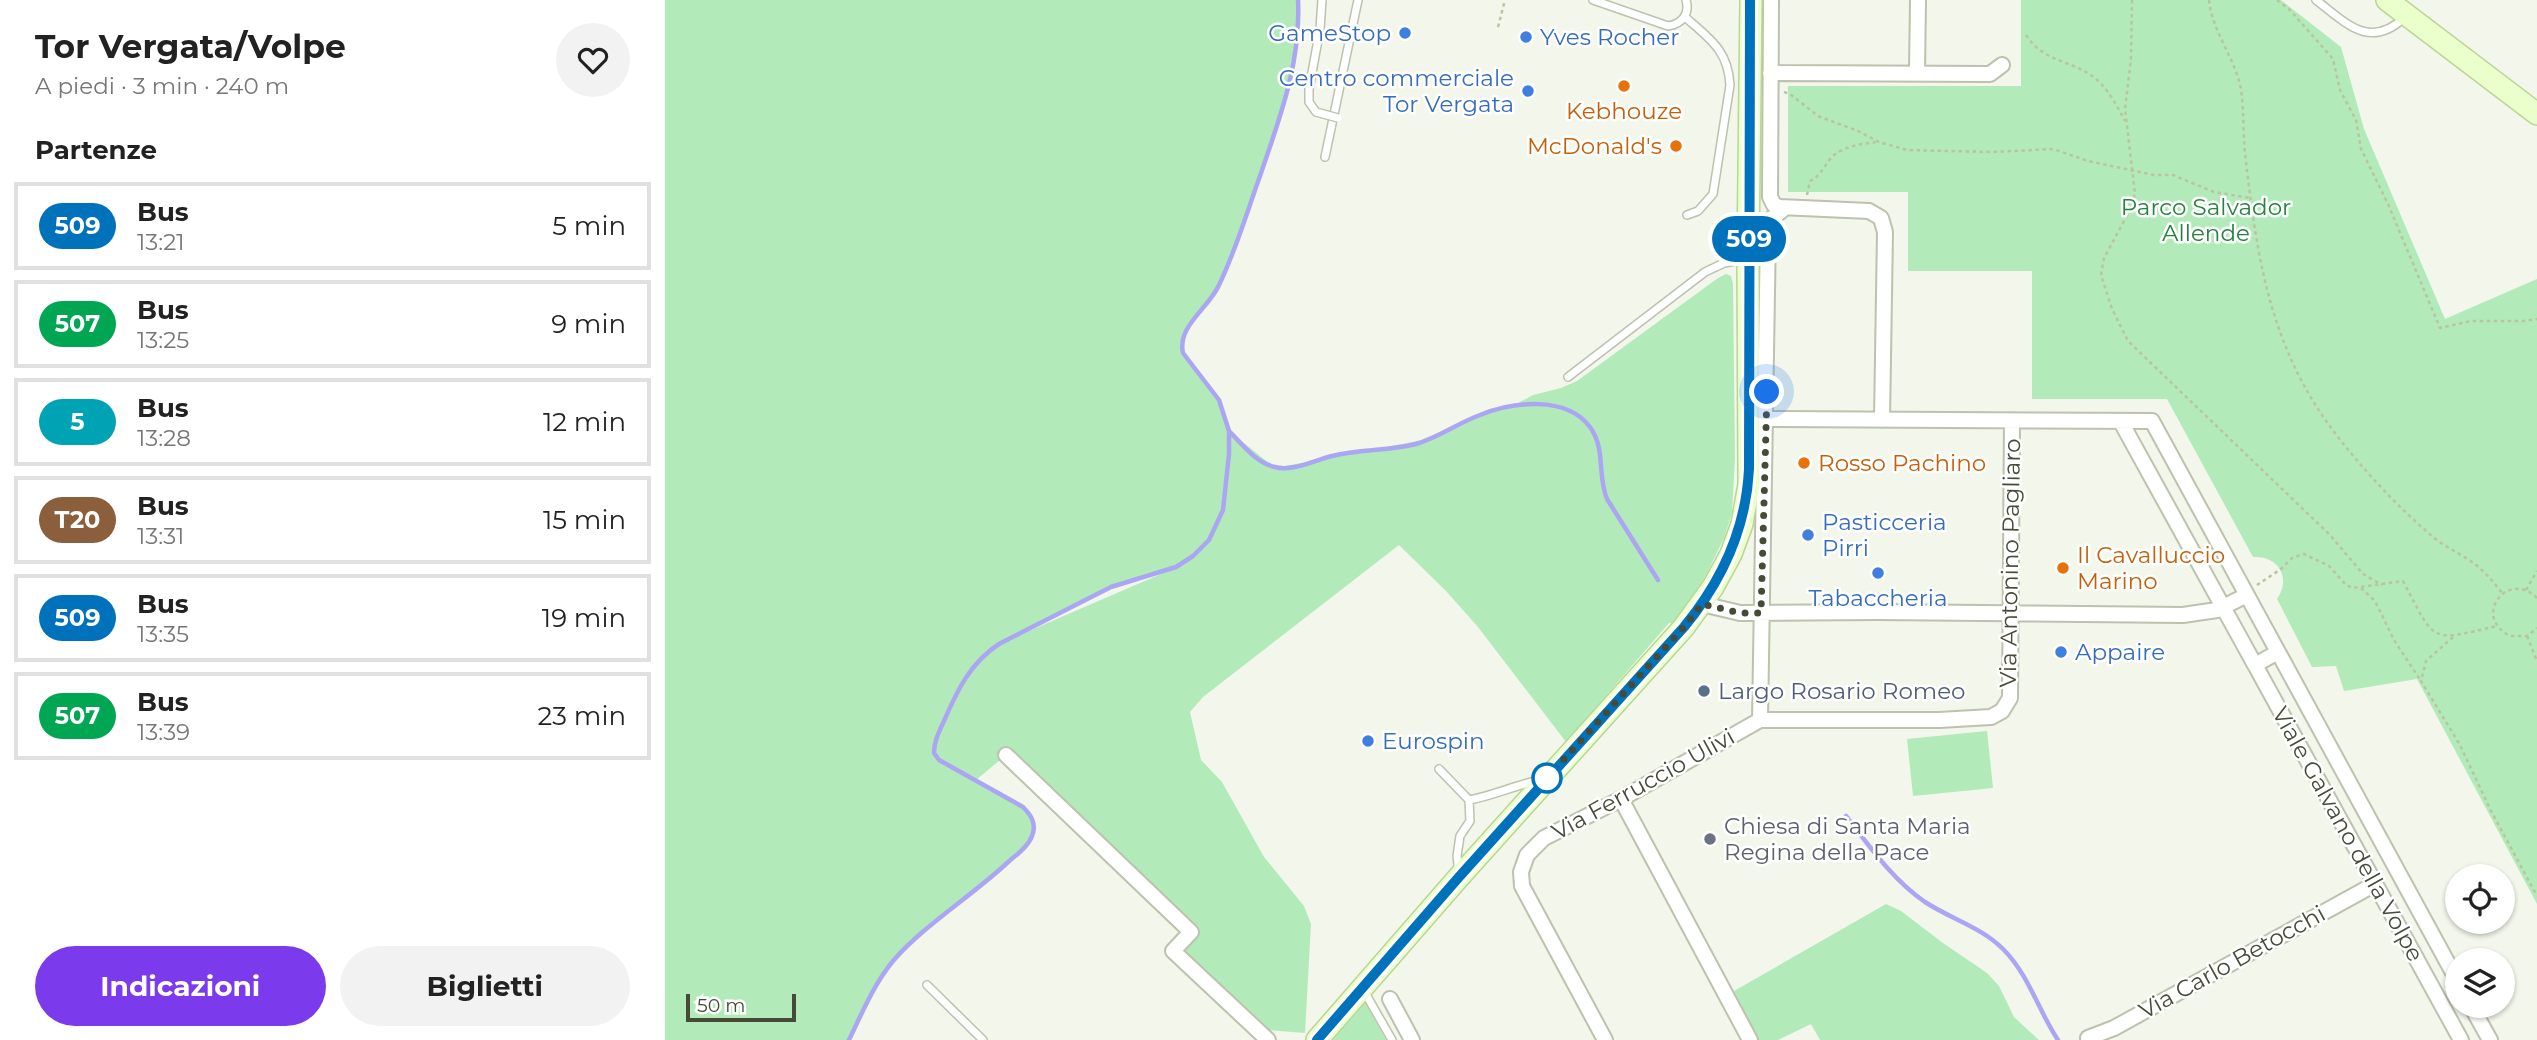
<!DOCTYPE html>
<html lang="it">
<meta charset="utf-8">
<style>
:root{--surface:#fff;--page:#f2f2f2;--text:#222;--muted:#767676;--line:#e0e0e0;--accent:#7c3aed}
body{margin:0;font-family:Montserrat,sans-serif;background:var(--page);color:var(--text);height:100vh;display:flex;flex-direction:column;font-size:26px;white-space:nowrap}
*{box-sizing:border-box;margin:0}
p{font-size:23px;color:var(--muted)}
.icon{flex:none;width:38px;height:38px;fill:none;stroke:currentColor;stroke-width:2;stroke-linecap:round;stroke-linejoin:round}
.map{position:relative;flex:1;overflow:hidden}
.drawer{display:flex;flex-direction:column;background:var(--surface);width:665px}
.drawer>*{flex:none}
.badge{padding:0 14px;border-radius:23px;font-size:24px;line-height:46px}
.buttons{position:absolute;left:1780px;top:864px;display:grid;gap:14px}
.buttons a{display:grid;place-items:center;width:70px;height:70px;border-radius:50%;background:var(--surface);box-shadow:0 2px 5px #0004;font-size:35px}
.scale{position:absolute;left:21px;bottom:18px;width:110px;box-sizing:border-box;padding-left:7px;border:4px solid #464b38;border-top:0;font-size:19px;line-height:24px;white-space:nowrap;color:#464b38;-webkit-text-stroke:5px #fff;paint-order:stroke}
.you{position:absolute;width:35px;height:35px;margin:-18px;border:5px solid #fff;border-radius:50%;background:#1a73e8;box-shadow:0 0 0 10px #1a73e833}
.map>.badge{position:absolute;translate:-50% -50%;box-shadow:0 0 0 4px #fff}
h2{padding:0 35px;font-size:26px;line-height:63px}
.round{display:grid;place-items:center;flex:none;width:74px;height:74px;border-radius:37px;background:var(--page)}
.headline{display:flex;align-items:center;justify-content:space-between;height:119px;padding:0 35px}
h1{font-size:33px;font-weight:700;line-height:52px}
.primary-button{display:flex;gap:14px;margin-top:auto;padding:14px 35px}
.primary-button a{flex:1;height:80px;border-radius:42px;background:var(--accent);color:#fff;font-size:28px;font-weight:700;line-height:80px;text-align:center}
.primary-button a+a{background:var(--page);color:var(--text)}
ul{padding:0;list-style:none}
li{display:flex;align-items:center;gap:21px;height:88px;margin:0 14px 10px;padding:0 21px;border:4px solid var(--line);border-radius:0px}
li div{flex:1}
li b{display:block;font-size:26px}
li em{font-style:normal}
li .badge{min-width:77px;font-weight:700;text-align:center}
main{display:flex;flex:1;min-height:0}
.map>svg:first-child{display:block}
.green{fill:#b2ebb9;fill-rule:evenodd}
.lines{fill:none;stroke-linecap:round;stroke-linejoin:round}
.stream{stroke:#aba6f4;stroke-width:4.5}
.lane-casing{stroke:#bcc2ad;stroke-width:10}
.street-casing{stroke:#bcc2ad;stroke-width:18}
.secondary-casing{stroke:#bcd496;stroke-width:24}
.path{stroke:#b9c59d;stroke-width:2.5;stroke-dasharray:3.5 3.5;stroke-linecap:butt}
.lane{stroke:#fff;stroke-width:7}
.street{stroke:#fff;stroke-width:14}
.secondary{stroke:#eaffcc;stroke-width:21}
.lane-bridge-casing{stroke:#bcc2ad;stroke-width:10;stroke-linecap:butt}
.lane-bridge{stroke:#fff;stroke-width:7}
.line-casing{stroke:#fff;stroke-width:16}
.line{stroke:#0072bc;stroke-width:10}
.walk{stroke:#464b38;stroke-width:7;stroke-dasharray:0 12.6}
.shop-dot{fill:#3f7fe0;stroke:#fff;stroke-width:2.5}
.food-dot{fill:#e8710a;stroke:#fff;stroke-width:2.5}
.service-dot{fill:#5c6f8a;stroke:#fff;stroke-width:2.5}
.stop-dot{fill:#fff;stroke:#0072bc;stroke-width:3.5}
.worship-dot{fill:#6b7280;stroke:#fff;stroke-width:2.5}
.labels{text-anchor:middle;stroke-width:5;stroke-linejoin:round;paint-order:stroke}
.shop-label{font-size:23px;fill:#366cbe;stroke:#fff;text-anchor:start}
.food-label{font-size:23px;fill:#c56008;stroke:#fff;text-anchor:start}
.park-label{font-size:23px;fill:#278040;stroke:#fff}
.street-label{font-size:23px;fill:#464b38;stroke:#fff}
.service-label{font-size:23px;fill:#4e5e75;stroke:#fff;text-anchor:start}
.worship-label{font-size:23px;fill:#5b616d;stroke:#fff;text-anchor:start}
</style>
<main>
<section class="drawer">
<div class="headline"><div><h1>Tor Vergata/Volpe</h1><p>A piedi · 3 min · 240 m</p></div><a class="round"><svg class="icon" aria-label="heart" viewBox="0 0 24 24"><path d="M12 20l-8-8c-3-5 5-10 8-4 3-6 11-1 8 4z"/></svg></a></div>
<h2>Partenze</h2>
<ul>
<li><span class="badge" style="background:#0072bc;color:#fff">509</span><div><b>Bus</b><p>13:21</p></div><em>5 min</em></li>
<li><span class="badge" style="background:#00a651;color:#fff">507</span><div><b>Bus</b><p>13:25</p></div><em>9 min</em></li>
<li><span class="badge" style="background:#00a3b4;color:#fff">5</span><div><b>Bus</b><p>13:28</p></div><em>12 min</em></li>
<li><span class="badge" style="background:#8b5e3c;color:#fff">T20</span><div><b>Bus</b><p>13:31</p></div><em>15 min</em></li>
<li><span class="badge" style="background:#0072bc;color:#fff">509</span><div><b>Bus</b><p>13:35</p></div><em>19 min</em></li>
<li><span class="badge" style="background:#00a651;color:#fff">507</span><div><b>Bus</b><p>13:39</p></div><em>23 min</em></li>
</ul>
<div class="primary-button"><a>Indicazioni</a><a>Biglietti</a></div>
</section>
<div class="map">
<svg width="1872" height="1040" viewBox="0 0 1872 1040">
<rect width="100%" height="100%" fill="#f2f6eb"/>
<!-- green -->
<path class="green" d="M0,0h633c1,65 -16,115 -38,176 -12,35 -24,70 -39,104 -10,25 -44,48 -38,73l36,47 10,31 46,37 158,-30 43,-22 33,-8 24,-13 28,-7 16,-7 141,-103 8,-4 5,2 2,8 2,174 -3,55 -8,25 -19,39 -30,46h-6l-103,119 -88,-115 -32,-36 -47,-46 -196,152 -13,15 11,48 21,22 42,75 40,49 7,18 -6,109 -37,-3 -95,-79 17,-19 -184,-177 -30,25c16,9 54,25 58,44 3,19 -33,45 -47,56 -31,26 -72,53 -97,85 -17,22 -28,50 -41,75h-184zM496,573v1l-153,66 103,-53 25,-9z
M1356,0h260l60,47 23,82 81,190 92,-40v625l-120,-225 -73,12 -8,-25 -24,1 -35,-68c15,-21 1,-44 -24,-42l-86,-158h-135v-128h-124v-79h-120v-106h233z
M1322,731l6,57 -80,8 -6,-57z
M1221,904l15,7 42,32 44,30 12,13 15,31 25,23h-219l-9,-16 -33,16h-20l-24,-49z
M700,1002l21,38h-53z"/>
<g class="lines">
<!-- stream -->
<path class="stream" d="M564,431c13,13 27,32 46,36 17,5 40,-7 57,-11 28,-7 57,-5 84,-12 23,-7 42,-21 64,-29 32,-13 86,-20 110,12 16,22 7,48 17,72l51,81
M1181,816c24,31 47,64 79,86 26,17 56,25 78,47 26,26 35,61 55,91
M184,1040c13,-27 25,-56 44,-79 30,-35 80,-66 114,-98 9,-8 21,-16 25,-27 5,-12 -1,-21 -9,-29l-84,-47 -5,-7c0,-12 5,-21 10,-32 13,-30 26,-58 55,-77l112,-57 65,-20 17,-11 16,-16 14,-30 6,-56v-23l-10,-31 -36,-47c-6,-27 26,-45 36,-68 17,-35 28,-73 41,-109 20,-59 41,-113 38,-176"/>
<defs>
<path id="lane" d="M928,0l75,26c14,-2 22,-12 18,-26
M1651,0c31,24 54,50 89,17
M1020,17c25,22 43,33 45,68l-17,109 -15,17 -11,4
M660,157l33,-157
M903,377l137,-105 19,-9 22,-4
M774,769l30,31c24,-4 46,-15 71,-20
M794,872l-2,-16 3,-20 10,-15 -1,-21
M262,985l56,55
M699,991l28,49"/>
<path id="street" d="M1106,0l-1,197 4,8 6,2 89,4 12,7 4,14 -3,188
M1105,73l220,1 12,-9
M1252,73l1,-73
M1102,419l385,2 126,231 -23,13 -134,-243
M1037,604l38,9 138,-1 305,3 34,-5 30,-15
M1613,652l179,328
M1590,665l206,375
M1095,720l8,-489 3,-12 14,-11
M341,755l185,177 -18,19 95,89
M956,799l129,241
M725,999l22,41
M1806,1006l19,34
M1423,1038l26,-10 261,-144
M940,1040l-83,-154 -1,-14 6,-17 17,-17 77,-39 139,-79h179l52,-3 11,-6 8,-13 2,-277"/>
<path id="secondary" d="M1722,0l150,114
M652,1040l142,-163 225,-250 29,-40 18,-33 11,-30 7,-40 -1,-225 3,-259"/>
</defs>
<!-- lane casing -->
<use href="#lane" class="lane-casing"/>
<!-- street casing -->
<use href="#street" class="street-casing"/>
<!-- secondary casing -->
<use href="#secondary" class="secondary-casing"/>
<!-- path -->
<path class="path" d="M1467,0l-1,59 -6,50 10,85 -6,18 -25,46 -3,17 11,34 16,32 202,194 33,39 19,11
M1544,0c3,32 27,59 32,90 3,20 2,43 4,63 12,106 25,197 93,284 28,36 60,70 95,100 11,9 24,15 36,23 14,9 23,20 33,33
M1612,0l13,10 43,49 7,31 16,30 5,29 27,55 52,124 31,-7h53l13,-2
M833,27l7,-27
M1361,35c19,29 46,24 70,44 13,11 21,27 29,42
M1119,92l6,2 28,22 40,15 21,11 28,8 85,2 61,-3 35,12 66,14h19l41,17 36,6
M1142,195l3,-14c12,-6 14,-16 23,-25 11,-10 29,-12 43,-14
M1592,585l24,-16 11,-11 12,-4 25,12 17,19 7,3 50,-7c33,62 25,61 94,45
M1696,588l14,13 19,39 27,41
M1861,590l11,-19
M1872,598c-29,-29 -66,18 -27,38h17l10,-8
M1862,636l10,25
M1788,637l-27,24 -5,20 39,64 30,64 47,87"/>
<!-- lane -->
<use href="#lane" class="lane"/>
<!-- street -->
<use href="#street" class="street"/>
<!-- secondary -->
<use href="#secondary" class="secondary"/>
<defs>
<path id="lane-bridge" d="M657,0l-2,29 -11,60v13l7,10 22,6"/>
</defs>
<!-- lane-bridge casing -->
<use href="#lane-bridge" class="lane-bridge-casing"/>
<!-- lane-bridge -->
<use href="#lane-bridge" class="lane-bridge"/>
</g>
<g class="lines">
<defs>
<path id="line" d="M652,1040l142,-163 225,-250c38,-46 62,-97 65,-158l1,-469"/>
</defs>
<!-- line casing -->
<use href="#line" class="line-casing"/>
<!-- line -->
<use href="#line" class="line"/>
<!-- walk -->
<path class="walk" d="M882,778l137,-151 18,-23 38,9h21l6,-221"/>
</g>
<!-- markers -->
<g class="shop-dot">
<circle cx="740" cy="33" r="7"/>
<circle cx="861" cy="37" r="7"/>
<circle cx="863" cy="91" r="7"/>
<circle cx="1143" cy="535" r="7"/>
<circle cx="1213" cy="573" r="7"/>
<circle cx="1396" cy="652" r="7"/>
<circle cx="703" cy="741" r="7"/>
</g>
<g class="food-dot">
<circle cx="959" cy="86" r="7"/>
<circle cx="1011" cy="146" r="7"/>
<circle cx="1139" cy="463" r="7"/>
<circle cx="1398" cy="568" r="7"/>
</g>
<circle class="service-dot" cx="1039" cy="691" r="7"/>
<circle class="stop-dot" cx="882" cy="778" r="14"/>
<circle class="worship-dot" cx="1045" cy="839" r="7"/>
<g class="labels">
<!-- shop labels -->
<g class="shop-label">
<text x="726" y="41" text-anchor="end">GameStop</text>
<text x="875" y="45">Yves Rocher</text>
<text x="849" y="86" text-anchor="end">Centro commerciale<tspan x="849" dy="26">Tor Vergata</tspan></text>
<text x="1157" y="530">Pasticceria<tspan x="1157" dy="26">Pirri</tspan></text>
<text x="1213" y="606" text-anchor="middle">Tabaccheria</text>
<text x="1410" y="660">Appaire</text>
<text x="717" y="749">Eurospin</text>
</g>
<!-- food labels -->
<g class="food-label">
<text x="959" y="119" text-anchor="middle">Kebhouze</text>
<text x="997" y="154" text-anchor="end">McDonald's</text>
<text x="1153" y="471">Rosso Pachino</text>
<text x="1412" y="563">Il Cavalluccio<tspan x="1412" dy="26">Marino</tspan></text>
</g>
<!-- park labels -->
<g class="park-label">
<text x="1541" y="215">Parco Salvador<tspan x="1541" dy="26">Allende</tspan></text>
</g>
<!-- street labels -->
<g class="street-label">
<text transform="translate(1345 563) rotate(-89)" y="8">Via Antonino Pagliaro</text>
<text transform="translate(978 784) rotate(-29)" y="8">Via Ferruccio Ulivi</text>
<text transform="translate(1683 834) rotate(61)" y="8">Viale Galvano della Volpe</text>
<text transform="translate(1567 962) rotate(-29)" y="8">Via Carlo Betocchi</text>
</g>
<!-- service labels -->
<g class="service-label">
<text x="1053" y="699">Largo Rosario Romeo</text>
</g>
<!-- worship labels -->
<g class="worship-label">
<text x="1059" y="834">Chiesa di Santa Maria<tspan x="1059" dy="26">Regina della Pace</tspan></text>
</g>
</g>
</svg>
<div class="buttons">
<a><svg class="icon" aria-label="locate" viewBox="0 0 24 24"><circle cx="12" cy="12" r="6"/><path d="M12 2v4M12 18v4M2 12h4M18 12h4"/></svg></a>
<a><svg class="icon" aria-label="layers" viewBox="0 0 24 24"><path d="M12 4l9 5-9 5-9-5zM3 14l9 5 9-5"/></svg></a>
</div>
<div class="scale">50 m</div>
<div class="you" style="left:1102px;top:392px"></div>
<b class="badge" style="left:1084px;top:239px;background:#0072bc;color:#fff">509</b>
</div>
</main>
